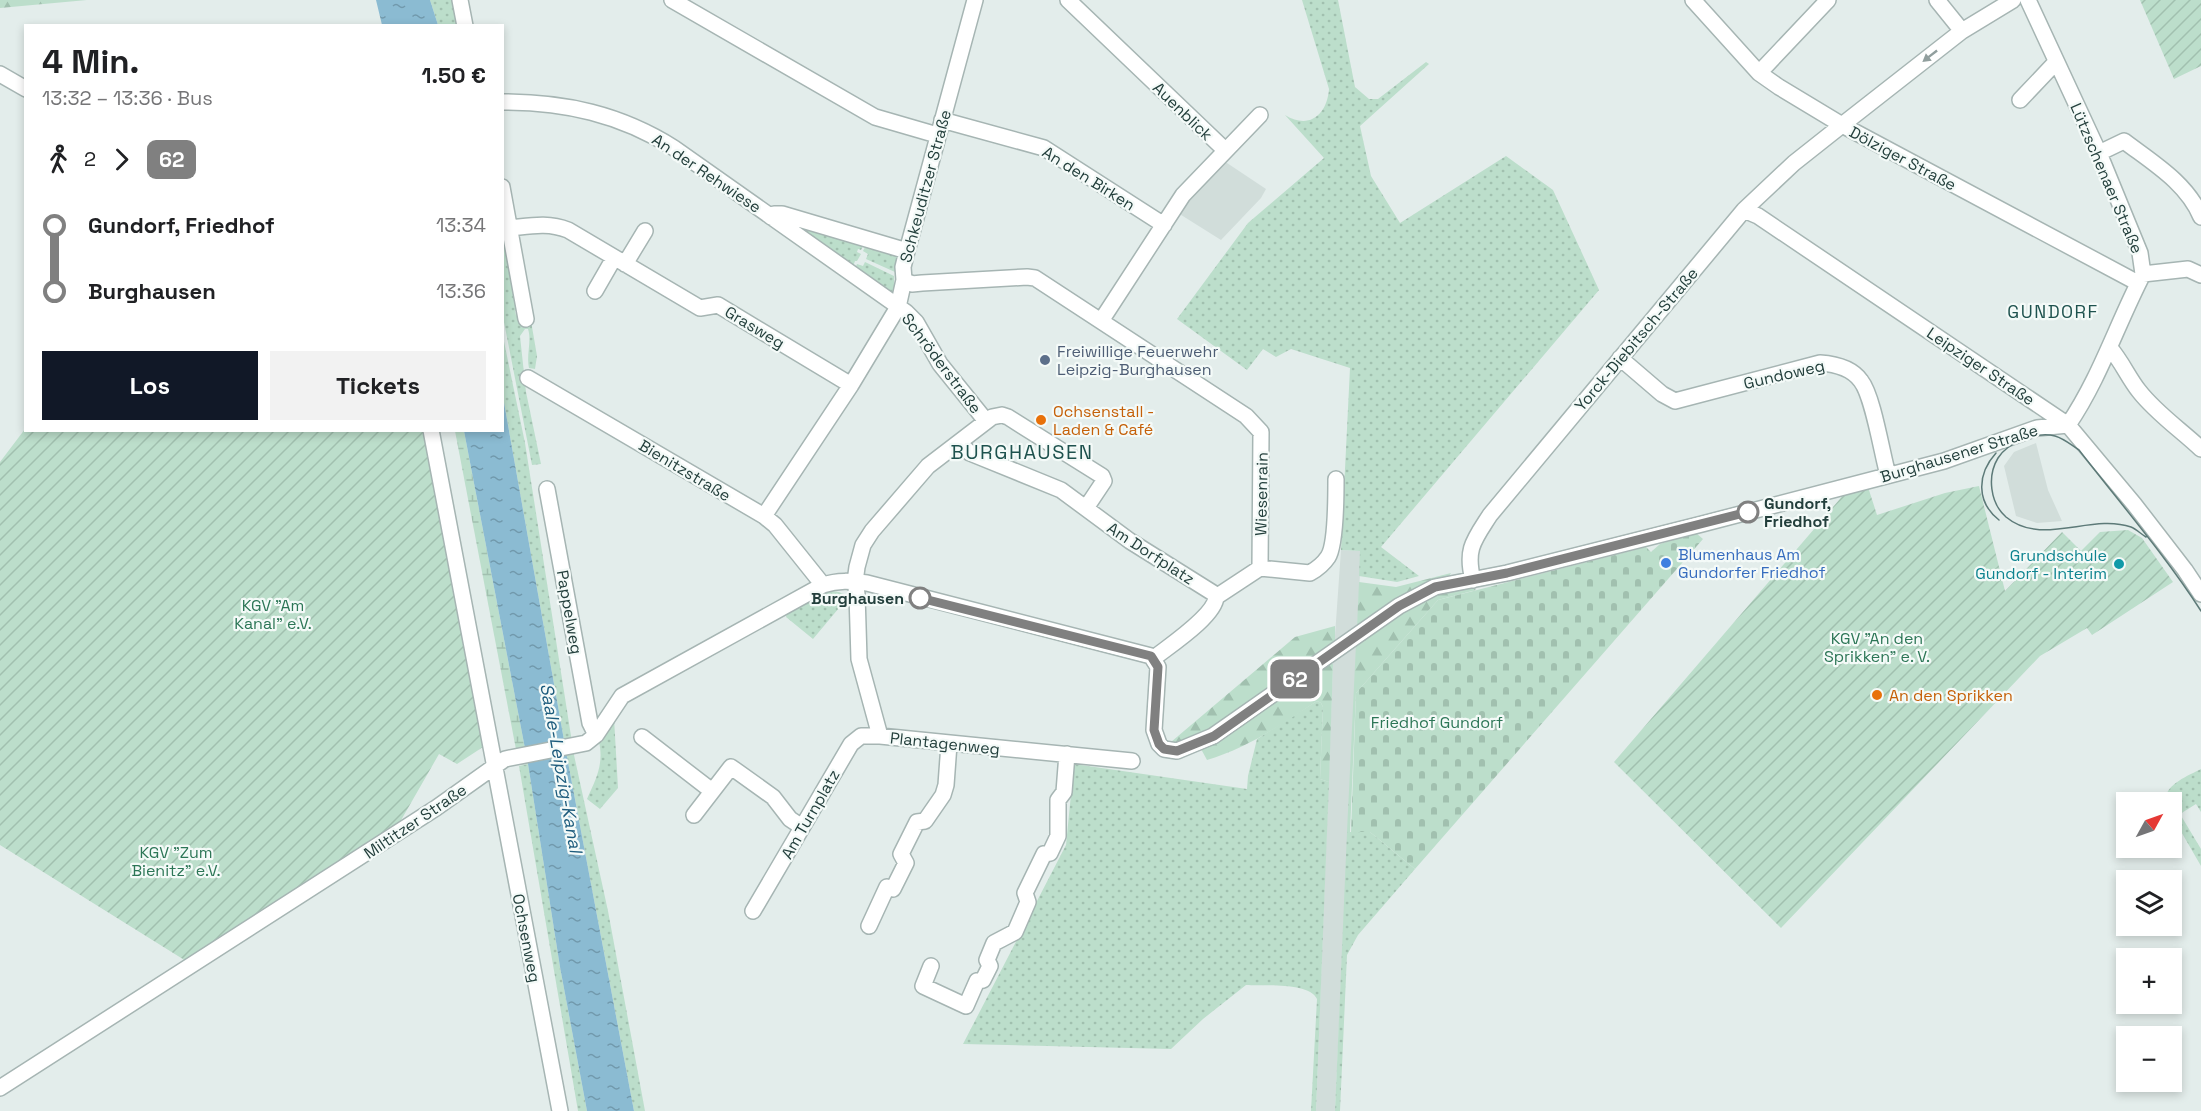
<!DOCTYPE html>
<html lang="de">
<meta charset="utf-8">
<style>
:root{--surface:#fff;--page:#f2f2f2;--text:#202124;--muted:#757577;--accent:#111827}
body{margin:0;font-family:"Space Grotesk",sans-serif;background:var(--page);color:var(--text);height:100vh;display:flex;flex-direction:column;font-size:22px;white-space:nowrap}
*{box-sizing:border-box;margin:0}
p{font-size:20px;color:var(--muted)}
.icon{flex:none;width:33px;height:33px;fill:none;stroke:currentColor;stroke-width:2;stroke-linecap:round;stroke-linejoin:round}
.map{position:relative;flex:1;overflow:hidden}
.panel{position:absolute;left:24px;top:24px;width:480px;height:408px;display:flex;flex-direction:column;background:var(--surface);border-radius:0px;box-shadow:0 3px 9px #0003}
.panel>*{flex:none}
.badge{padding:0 12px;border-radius:9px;font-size:21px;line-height:39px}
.needle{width:39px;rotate:50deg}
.fabs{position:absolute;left:2116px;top:792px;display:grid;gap:12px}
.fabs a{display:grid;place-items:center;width:66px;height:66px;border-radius:0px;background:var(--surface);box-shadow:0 3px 9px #0003;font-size:30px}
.map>.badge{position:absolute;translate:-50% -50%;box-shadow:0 0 0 3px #fff}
.legs{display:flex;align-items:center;gap:9px;height:66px;padding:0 18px;font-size:20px}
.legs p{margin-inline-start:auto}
.head{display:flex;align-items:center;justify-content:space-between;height:102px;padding:0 18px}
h1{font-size:33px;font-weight:700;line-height:45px}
.cta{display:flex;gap:12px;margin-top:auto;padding:12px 18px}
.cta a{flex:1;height:69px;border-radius:0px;background:var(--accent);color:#fff;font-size:24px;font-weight:700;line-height:69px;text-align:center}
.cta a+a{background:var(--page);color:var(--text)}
ul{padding:0 18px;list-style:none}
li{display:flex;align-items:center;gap:21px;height:66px;font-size:22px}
li i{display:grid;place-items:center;width:9px;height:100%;margin:0 8px;background:currentColor}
li i::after{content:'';width:15px;height:15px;margin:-8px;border:4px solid;border-radius:50%;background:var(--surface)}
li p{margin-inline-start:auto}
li:first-child i{background:linear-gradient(#0000 50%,currentColor 0)}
li:last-child i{background:linear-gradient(currentColor 50%,#0000 0)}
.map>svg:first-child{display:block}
.built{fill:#d1ddda}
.grass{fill:url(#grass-dots)}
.forest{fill:url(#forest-firs)}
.wetland{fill:url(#wetland-marsh)}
.cemetery{fill:url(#cemetery-stones)}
.garden{fill:url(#garden-furrows)}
.water{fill:url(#water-ripples)}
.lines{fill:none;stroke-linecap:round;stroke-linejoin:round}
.minor-casing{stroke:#a6b5b3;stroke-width:18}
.minor{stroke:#fff;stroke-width:15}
.tram{stroke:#5d7a78;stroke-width:1.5}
.oneway{fill:#919f9e}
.line-1-casing{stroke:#fff;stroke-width:14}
.line-1{stroke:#808080;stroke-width:9}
.service-dot{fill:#5c6f8a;stroke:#f4faf8;stroke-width:2}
.food-dot{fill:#e8710a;stroke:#f4faf8;stroke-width:2}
.stop-1-dot{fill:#fff;stroke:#808080;stroke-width:3}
.shop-dot{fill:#3f7fe0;stroke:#f4faf8;stroke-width:2}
.culture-dot{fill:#0f9aa8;stroke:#f4faf8;stroke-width:2}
.labels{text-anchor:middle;stroke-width:4.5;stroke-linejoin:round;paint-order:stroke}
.street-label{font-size:16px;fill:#233f3c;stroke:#f4faf8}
.service-label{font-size:16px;fill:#4e5e75;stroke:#f4faf8;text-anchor:start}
.food-label{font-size:16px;fill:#c56008;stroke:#f4faf8;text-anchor:start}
.stop-label{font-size:16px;font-weight:bold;fill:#233f3c;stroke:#f4faf8;text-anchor:start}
.shop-label{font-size:16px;fill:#366cbe;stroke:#f4faf8;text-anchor:start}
.culture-label{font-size:16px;fill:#0d838f;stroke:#f4faf8;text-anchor:end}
.park-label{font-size:16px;fill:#2c7656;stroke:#f4faf8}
.neighbourhood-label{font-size:18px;letter-spacing:1.5px;fill:#1e524e;stroke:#f4faf8}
.water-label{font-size:18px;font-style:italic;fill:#1c5b7c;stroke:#f4faf8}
.quarter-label{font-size:20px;letter-spacing:1.5px;fill:#1e524e;stroke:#f4faf8}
</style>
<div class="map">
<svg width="2201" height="1111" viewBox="0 0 2201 1111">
<defs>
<pattern id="grass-dots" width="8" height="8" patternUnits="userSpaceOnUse" patternTransform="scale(1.5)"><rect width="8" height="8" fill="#bcdecb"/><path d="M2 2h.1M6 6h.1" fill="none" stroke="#a1c0af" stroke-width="1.8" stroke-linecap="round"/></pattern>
<pattern id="forest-firs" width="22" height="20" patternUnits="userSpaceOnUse" patternTransform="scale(1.5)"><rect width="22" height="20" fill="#bcdecb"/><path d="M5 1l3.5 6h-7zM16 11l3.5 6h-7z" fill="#a1c0af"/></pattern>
<pattern id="wetland-marsh" width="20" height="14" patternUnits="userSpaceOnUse" patternTransform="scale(1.5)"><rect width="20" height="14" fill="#bcdecb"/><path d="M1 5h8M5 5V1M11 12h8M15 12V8" fill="none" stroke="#a1c0af"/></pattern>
<pattern id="cemetery-stones" width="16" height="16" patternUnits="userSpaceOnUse" patternTransform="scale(1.5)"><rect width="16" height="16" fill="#bcdecb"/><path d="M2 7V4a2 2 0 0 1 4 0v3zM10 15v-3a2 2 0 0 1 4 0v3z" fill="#a1c0af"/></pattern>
<pattern id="garden-furrows" width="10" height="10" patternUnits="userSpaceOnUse" patternTransform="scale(1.5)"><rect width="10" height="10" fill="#bcdecb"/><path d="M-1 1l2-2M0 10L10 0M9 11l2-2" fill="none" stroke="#a1c0af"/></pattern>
<pattern id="water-ripples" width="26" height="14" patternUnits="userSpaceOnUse" patternTransform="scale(1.5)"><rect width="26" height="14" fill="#8bbbd2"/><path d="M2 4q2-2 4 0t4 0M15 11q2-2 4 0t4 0" fill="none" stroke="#7199ac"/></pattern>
</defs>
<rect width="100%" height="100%" fill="#e3edeb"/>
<!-- built -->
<path class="built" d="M1221,159l45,30 -5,9 -40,42 -43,-27 15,-22z
M2036,443l12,47 14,31 -25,2 -21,-7 -12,-50 10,-14z
M1341,550l20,1 -26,560h-19l17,-447z"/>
<!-- grass -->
<path class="grass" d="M430,0h23l5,25h-20z
M1302,0h36l17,87 14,12h9l48,-37 3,2 -69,62 11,50 29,47 106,-67 47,34 46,100 -218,257 38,29 -22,6 -38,-6 1,-25 -19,-1 9,-182 -59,-19 -15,8 -13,-8 -16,21 -70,-51 71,-96 76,-65 -39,-43c24,15 42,0 44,-26z
M502,206l15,104 -2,1 1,4 15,6 6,35 -2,13 -6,-1c-3,-13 3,-27 -1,-39h-3l-5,7 6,56 15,72 -9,1 -29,-148z
M792,225l73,17 -4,8 -3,-1 -1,3 4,2 -4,7h-2l-3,8z
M867,243l32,9 -4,20 -29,-13 2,-5 -5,-3z
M865,262l29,14v16h-10l-30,-21 3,-7 6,2z
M502,332l23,111 49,312 34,156 37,200h-11l-67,-354 -64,-360z
M829,591c12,0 22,4 22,16l-7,-5 -31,37 -27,-22 1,-4z
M1317,701l4,2 2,4 -3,72 9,3 -13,329h-5l6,-112c-8,-17 -53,-13 -71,-14l-43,34 -32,30 -208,-5 103,-199 8,-81 173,25 1,-13 9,-37z
M614,718l4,70 -18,21 -13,-10c9,-20 17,-35 12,-57z
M528,764l32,203 27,144h-9l-59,-345z
M2201,769v43l-5,-8 -16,10 21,35v17l-29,-50v-14h-6c-3,-17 22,-26 35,-33z
M1347,832h23l45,37 -57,66 -11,20 -7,156h-5z"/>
<!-- forest -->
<path class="forest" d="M0,0h87l-87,8z
M1451,573l-3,5 -91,49 2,-45 37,5z
M1471,586l5,4 -38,10 -82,93 -6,139h-3l9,-188 54,-38 29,-14z
M1335,626v17l-116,82 -41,18 -7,-1 124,-105z
M1331,663l2,1 -4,118 -9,-3 3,-72 -2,-4 -4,-2c-35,23 -69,47 -110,59l-6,-11 20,-10z"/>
<!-- wetland -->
<path class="wetland" d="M455,431h9l64,333 -9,1z"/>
<!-- cemetery -->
<path class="cemetery" d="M1696,533l7,6 -288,330 -45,-37h-19l5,-139 82,-93 208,-53 5,5 9,-8z"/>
<!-- garden -->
<path class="garden" d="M2140,0h61v66l-27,13z
M25,429l1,1 401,1 56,316 -26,17 -18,-10 -39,68 -214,139 -186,-116v-383z
M1979,486l26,105 57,-59 19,19 19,-19 28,-2 14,8 31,44 -81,53 -5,-7 -47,28 -259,272 -167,-166 231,-269 23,-6 9,28 68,-22z"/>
<!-- water -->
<path class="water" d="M376,0h54l8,25h-56z
M503,397l64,360 67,354h-47l-27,-144 -32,-203 -64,-333 38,-1z"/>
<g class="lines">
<defs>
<path id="minor" d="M460,0l5,26
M672,0l203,117 62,18
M1068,0l157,150
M1693,0l66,73 20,14 63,38 296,158
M1937,0l25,31
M2028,0l71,153 41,100 3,21c-26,50 -43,104 -75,151
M1759,73l69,-73
M0,74l26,15
M2020,100l36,-38
M502,102c63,0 118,12 172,46l232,164 10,10 24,42 46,57
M942,120l102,28 120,77
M2099,153l25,-12c29,22 63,42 77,76
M502,187l24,132
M1744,210l14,6 310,209 66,79 51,66 16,24
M771,217l3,-3h8l125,37
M510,228c20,-2 38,-6 58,2l132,78 18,-3 133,80
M625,264l20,-33
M2143,274l45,-5 13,6
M904,280l8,4 10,-1 105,-6 8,1 211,138 15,16 -1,136 -44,29c-1,19 -47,49 -62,61
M595,291l19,-33
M1101,321l82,-126 77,-80
M2110,348c12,14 18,29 29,43 17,22 42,39 62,58
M1620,358l42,36 13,7 145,-38c15,1 32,5 41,18 12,15 21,73 27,94
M528,378l236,138 11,9 48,60
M431,430l129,681
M959,443l11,10 91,37 69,51 83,52 3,4
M547,489l43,234 6,12
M1086,508l18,-27 -2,-5 -94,-59 -6,-2 -10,2 -64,49 -56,65 -9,14 -6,22 -2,15 2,12 2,65 21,77 252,25
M764,516l87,-131 47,-78 6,-27 -1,-13 4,-16 68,-251
M1260,568l50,5c7,-4 14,-10 18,-16 8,-12 8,-62 8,-78
M1473,580c-8,-31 1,-40 17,-65l254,-305 50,-47 48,-38 120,-94 51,-31
M642,737l70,54
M694,815l37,-48 42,30 17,22 12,8
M753,911l98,-167 10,-8h19
M869,926l18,-39 6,2 13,-26 -5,-9 16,-32 8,-1 18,-26 3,-10 3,-41
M931,966l-8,20 43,20 11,-25 6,-1 7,-14 -3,-6 7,-17 21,-11 13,-30 -3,-9 19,-39 6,-1 8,-17v-36l6,-8 3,-38
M0,1088l436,-280 69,-49 81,-16 10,-8 26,-39 201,-111c15,-5 28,-4 44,-2l284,73 7,11 -4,63 5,14 5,5 13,2 36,-15 186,-130 36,-19 72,-14 195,-49 242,-63 93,-33 31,-3"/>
</defs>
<!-- minor casing -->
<use href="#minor" class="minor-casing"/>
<!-- minor -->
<use href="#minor" class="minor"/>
<!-- tram -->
<path class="tram" d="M1996,453c-19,21 -20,49 3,67
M2146,537c-5,-3 -10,-8 -15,-10 -40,-14 -89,20 -125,-10 -16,-14 -19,-41 -8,-59 10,-16 40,-27 57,-22 10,3 16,9 24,14 41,53 86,105 122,161"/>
</g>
<!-- one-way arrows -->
<defs><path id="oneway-solid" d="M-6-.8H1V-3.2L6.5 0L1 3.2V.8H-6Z" transform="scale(1.5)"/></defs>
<use class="oneway" href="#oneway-solid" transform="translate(1930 56) rotate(142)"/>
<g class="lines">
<defs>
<path id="line-1" d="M920,598l231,58 7,11 -4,63 5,14 5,5 13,2 37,-15 185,-130 36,-19 72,-14 241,-61"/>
</defs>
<!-- line-1 casing -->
<use href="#line-1" class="line-1-casing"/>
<!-- line-1 -->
<use href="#line-1" class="line-1"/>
</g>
<!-- markers -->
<circle class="service-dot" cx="1045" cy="360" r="6"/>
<g class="food-dot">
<circle cx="1041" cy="420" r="6"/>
<circle cx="1877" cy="695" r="6"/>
</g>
<g class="stop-1-dot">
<circle cx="1748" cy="512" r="10"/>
<circle cx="920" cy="598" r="10"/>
</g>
<circle class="shop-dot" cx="1666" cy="563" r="6"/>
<circle class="culture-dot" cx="2119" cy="564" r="6"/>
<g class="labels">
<!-- street labels -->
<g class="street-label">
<text transform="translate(1183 111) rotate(44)" y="6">Auenblick</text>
<text transform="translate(1903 158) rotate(28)" y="6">Dölziger Straße</text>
<text transform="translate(707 173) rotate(34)" y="6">An der Rehwiese</text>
<text transform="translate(1089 178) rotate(32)" y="6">An den Birken</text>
<text transform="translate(2107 178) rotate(67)" y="6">Lützschenaer Straße</text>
<text transform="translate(925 186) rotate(-75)" y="6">Schkeuditzer Straße</text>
<text transform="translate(755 327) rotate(31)" y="6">Grasweg</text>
<text transform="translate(1636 339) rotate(-50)" y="6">Yorck-Diebitsch-Straße</text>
<text transform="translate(942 363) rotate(53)" y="6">Schröderstraße</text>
<text transform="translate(1981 366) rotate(34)" y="6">Leipziger Straße</text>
<text transform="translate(1784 374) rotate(-13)" y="6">Gundoweg</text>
<text transform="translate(1959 453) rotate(-17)" y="6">Burghausener Straße</text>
<text transform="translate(685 470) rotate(31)" y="6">Bienitzstraße</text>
<text transform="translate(1261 494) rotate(-89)" y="6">Wiesenrain</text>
<text transform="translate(1151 553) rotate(33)" y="6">Am Dorfplatz</text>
<text transform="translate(570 612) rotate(80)" y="6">Pappelweg</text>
<text transform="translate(945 743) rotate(6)" y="6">Plantagenweg</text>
<text transform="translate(810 814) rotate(-60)" y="6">Am Turnplatz</text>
<text transform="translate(415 821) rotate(-34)" y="6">Miltitzer Straße</text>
<text transform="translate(527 938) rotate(79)" y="6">Ochsenweg</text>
</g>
<!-- service labels -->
<g class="service-label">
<text x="1057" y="357">Freiwillige Feuerwehr<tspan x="1057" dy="18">Leipzig-Burghausen</tspan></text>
</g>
<!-- food labels -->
<g class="food-label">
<text x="1053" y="417">Ochsenstall -<tspan x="1053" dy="18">Laden &amp; Café</tspan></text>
<text x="1889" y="701">An den Sprikken</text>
</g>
<!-- stop labels -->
<g class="stop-label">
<text x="1764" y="509">Gundorf,<tspan x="1764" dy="18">Friedhof</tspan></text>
<text x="904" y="604" text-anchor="end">Burghausen</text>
</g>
<!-- shop labels -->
<g class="shop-label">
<text x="1678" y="560">Blumenhaus Am<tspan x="1678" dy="18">Gundorfer Friedhof</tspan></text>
</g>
<!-- culture labels -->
<g class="culture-label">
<text x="2107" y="561">Grundschule<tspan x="2107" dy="18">Gundorf - Interim</tspan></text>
</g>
<!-- park labels -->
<g class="park-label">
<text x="273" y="611">KGV "Am<tspan x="273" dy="18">Kanal" e.V.</tspan></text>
<text x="1877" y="644">KGV "An den<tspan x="1877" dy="18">Sprikken" e. V.</tspan></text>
<text x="1437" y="728">Friedhof Gundorf</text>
<text x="176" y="858">KGV "Zum<tspan x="176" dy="18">Bienitz" e.V.</tspan></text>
</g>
<!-- neighbourhood labels -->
<g class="neighbourhood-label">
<text x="2053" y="318">GUNDORF</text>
</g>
<!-- water labels -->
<g class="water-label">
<text transform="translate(561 768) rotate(80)" y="6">Saale-Leipzig-Kanal</text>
</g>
<!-- quarter labels -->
<g class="quarter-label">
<text x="1022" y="459">BURGHAUSEN</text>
</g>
</g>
</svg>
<div class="fabs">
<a><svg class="needle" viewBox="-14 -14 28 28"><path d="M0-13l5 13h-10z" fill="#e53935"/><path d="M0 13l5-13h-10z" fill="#757577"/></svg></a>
<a><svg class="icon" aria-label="layers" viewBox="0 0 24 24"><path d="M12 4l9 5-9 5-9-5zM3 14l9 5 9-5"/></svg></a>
<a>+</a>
<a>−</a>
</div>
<b class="badge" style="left:1295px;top:679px;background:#808080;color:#fff">62</b>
<section class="panel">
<div class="head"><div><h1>4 Min.</h1><p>13:32 – 13:36 · Bus</p></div><b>1.50 €</b></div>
<div class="legs"><svg class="icon" aria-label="walk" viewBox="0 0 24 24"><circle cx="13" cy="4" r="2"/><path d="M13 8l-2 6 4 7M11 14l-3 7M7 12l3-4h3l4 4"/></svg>2<svg class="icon" aria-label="forward" viewBox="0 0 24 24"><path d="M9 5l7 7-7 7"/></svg><b class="badge" style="background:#808080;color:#fff">62</b></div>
<ul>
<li><i style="color:#808080"></i><b>Gundorf, Friedhof</b><p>13:34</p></li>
<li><i style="color:#808080"></i><b>Burghausen</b><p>13:36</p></li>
</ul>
<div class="cta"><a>Los</a><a>Tickets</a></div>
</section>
</div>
